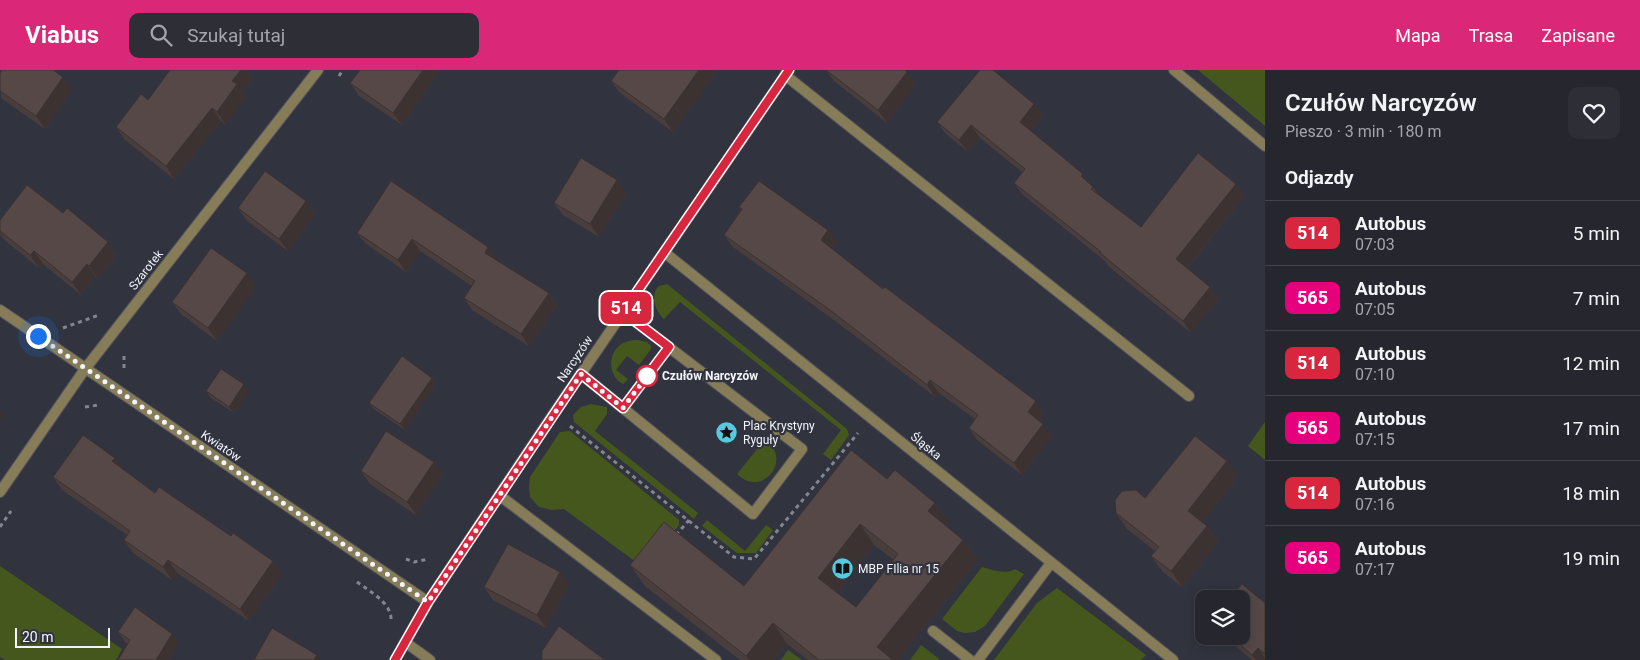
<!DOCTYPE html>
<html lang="pl">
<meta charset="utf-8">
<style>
:root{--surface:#25262e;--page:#2d2e36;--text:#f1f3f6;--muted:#a3a5aa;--line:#42434a;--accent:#db2777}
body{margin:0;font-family:Roboto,sans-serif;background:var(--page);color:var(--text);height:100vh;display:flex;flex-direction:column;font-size:19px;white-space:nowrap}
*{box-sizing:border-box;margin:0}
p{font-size:16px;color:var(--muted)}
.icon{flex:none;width:28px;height:28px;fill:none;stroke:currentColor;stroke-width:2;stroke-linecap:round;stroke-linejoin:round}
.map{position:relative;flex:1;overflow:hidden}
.drawer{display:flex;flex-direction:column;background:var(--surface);width:375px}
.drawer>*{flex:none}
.badge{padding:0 10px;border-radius:8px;font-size:18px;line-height:32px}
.fabs{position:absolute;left:1195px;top:520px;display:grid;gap:10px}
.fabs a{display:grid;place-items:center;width:55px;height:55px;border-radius:10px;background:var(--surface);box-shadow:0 2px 12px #0003,0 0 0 1px var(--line);font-size:25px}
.scale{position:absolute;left:15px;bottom:12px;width:95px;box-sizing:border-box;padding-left:5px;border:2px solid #f2f4fb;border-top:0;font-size:14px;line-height:18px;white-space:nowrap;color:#f2f4fb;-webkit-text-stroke:4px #31333e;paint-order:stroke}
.you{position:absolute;width:25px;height:25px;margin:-12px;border:4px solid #fff;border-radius:50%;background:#1a73e8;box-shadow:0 0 0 8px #1a73e833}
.map>.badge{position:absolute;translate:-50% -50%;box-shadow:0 0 0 2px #fff}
h2{padding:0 20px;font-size:19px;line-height:45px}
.round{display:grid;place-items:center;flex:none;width:52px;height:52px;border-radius:10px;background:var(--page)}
.headline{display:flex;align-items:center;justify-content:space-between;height:85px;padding:0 20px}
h1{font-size:24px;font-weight:600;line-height:38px}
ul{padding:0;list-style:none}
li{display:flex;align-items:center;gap:15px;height:65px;padding:0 20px;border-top:1px solid var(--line)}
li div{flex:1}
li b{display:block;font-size:19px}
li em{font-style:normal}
li .badge{min-width:55px;font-weight:700;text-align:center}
header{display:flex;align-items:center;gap:30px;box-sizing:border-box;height:70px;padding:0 25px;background:var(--accent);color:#fff}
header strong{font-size:24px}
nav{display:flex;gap:28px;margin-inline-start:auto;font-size:18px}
.search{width:350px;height:45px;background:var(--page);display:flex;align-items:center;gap:12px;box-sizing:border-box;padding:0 18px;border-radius:10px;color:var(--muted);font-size:19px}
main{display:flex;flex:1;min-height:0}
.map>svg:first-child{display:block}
.green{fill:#46571e}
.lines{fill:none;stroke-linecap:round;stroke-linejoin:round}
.lane-casing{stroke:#50525c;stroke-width:12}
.street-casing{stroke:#50525c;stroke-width:12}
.path{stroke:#84868f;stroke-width:3;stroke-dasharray:4 4;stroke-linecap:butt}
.lane{stroke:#867c57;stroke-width:10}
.street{stroke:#867c57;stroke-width:10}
.wall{fill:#4a3e3d;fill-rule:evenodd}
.shaded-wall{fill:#3c3232}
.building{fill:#564847;stroke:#3c3232;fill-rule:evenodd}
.line-casing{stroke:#fff;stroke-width:11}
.line{stroke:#d7263d;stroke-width:8}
.walk{stroke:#f2f4fb;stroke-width:5;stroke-dasharray:0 9}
.stop-dot{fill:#fff;stroke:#d7263d;stroke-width:2.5}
.labels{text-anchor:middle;stroke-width:4.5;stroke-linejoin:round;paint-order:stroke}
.street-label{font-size:12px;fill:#f2f4fb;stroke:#31333e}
.stop-label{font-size:12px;font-weight:bold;fill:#f2f4fb;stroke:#31333e;text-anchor:start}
.poi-label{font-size:12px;fill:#f2f4fb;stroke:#31333e;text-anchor:start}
</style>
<header>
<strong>Viabus</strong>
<div class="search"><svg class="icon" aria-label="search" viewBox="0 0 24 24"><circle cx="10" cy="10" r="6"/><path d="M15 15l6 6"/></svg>Szukaj tutaj</div>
<nav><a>Mapa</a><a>Trasa</a><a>Zapisane</a></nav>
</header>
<main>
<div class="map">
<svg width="1265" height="590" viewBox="0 0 1265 590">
<rect width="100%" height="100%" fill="#31333e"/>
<!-- green -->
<path class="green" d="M1198,0h67v56z
M667,214l180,145 2,6 -18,25 -8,-6 18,-24 -161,-128 -16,17c-8,-7 -15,-24 -5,-33 1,0 8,-2 8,-2z
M638,270l9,2 4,4v3l-12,16 -12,-9 -11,14 12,9 -5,5c-14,-7 -16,-28 -4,-38 5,-5 13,-6 19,-6z
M591,334l16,3v7l-12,17 103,82 -4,6 -120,-97 -1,-7 8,-8z
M1265,352v38l-17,-14z
M570,361l109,89v5l-32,40h-7l-76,-56 -12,1 -13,-3 -9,-10 -1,-10 1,-10 30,-45z
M766,368c27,25 -5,60 -29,36z
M707,450l38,31 21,-26 7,5 -17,23h-19l-35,-27z
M0,496l122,83 -6,11h-111l-5,-3z
M982,497c11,3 23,8 33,2l9,5 -39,52 -10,6 -10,1 -8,-2 -15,-12z
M1057,518l89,67 -5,5h-147l43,-57z
M921,575l17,13 1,2h-29z
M788,580l14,10h-21z"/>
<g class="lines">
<defs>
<path id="lane" d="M785,5l404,321
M581,304l172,140 49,-65 -179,-137
M623,338l46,-61
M499,425l217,165
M933,561l37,29
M978,590l73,-97"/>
<path id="street" d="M1174,0l91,76
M664,182l509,408
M0,240l428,292
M0,422l85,-123 233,-299
M405,572l25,18
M395,590l33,-58 122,-183 239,-349"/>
</defs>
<!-- lane casing -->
<use href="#lane" class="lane-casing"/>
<!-- street casing -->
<use href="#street" class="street-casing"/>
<!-- path -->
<path class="path" d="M339,6l4,-6
M63,258l36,-13
M124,286v13
M85,337l14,-2
M570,356l164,131 20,2 104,-126
M0,457l11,-16
M676,465l13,-15
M406,489l8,3 15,-3
M357,512c12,9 35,21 34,38"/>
<!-- lane -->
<use href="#lane" class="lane"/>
<!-- street -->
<use href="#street" class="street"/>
</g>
<!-- wall -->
<path class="wall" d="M170,0h76l6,9 -9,13 3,5 -20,28 -5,-4 -47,58 -49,-39 -9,-13 32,-27z
M619,0h99l-45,62 -53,-39 -9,-12z
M826,0h79l2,2 9,12 -29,39 -53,-42z
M435,1l2,4 -35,50 -43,-29 -9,-13z
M0,3l72,17 -27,39 -44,-31z
M1034,34l9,12 -12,15 52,43 15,20 43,33 95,-43 8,12 -56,72 31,31 -28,34 -83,-67 -3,-5 -82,-66 -9,-12 8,-11 -42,-34 -12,14 -22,-18 -9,-12z
M617,110l9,13 -27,44 -36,-22 -9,-12z
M306,131l9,13 -27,37 -41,-30 -9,-13z
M739,137l89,23 9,13 -5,6 212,165 -5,7 13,15 -30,39 -45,-35 -8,-12 6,-9 -36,-26 -4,4 -97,-74 -105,-76 -9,-12 17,-24z
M0,150l117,35 -19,24 -3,-3 -14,19 -38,-31 -4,4 -35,-28 -4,-6z
M357,163l131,14 8,13 53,33 8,12 -28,41 -57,-36 -8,-12 8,-12 -52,-35 -14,21 -40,-28z
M256,216l-39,55 -36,-27 -9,-12z
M432,308l4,6 -31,46 -31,-21 -5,-6z
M244,314l5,7 -15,22 -23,-15 -5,-7z
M1227,391l11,16 -36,46 5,3 11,16 -36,45 -19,-15 -12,-16 4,-5 -28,-22 -11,-16 29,-15z
M434,392l9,12 -27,41 -46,-31 -9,-13z
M123,399l32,24 127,81 -33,47 -72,-48 -5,7 -39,-27 -9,-13 3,-5 -65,-45 -9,-13z
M887,409l62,44 -2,3 16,14 15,20 -80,100h-90l-21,-16 -13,16h-34l-95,-74 -15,-21 114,21zM874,475l20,15 -38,47 -19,-14z
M569,515l-23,43 -53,-28 -9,-13z
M1265,533v57h-13l-29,-24h18z
M118,562l61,13 -51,-1 -3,-2z"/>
<!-- shaded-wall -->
<path class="shaded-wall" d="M241,0h5l6,9 -9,13 3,5 -20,28 -9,-13 15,-31z
M423,0h13l-1,1 2,4 -35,50 -9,-12z
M699,0h19l-45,62 -9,-13z
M907,2l9,12 -29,39 -9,-13z
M63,7l9,13 -27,39 -9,-13z
M1034,34l9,12 -15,18 -8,-12z
M212,38l9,13 -47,58 -8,-13z
M971,55l9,13 -12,14 -9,-12z
M1083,104l9,12 -11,-10z
M617,110l9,13 -27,44 -9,-13z
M1236,114l8,12 -59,75 -9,-12z
M306,131l9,13 -27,37 -9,-12z
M828,160l9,13 -8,9 -8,-12z
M412,169l8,12 -14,21 -8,-12z
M108,172l9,13 -19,24 -9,-13z
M488,177l9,12 -4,5 -8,-11z
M34,181l9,13 -4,4 -9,-13z
M87,194l8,12 -14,19 -9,-13z
M247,203l9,13 -39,55 -9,-13z
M1210,217l9,12 -28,34 -8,-12z
M549,223l8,12 -28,41 -8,-12z
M432,308l4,6 -31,46 -5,-6z
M930,310l9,13 -4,4 -8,-12z
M244,314l5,7 -15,22 -5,-6z
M1036,331l8,13 -8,11 -8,-13z
M0,339l3,5 -3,5z
M1043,354l9,12 -30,39 -8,-12z
M115,388l9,12 -12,-9z
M1227,391l11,16 -39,50 -11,-16z
M434,392l9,12 -27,41 -9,-13z
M935,433l14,20 -6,9 -15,-21z
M860,454l14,21 -41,53 -15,-20z
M1207,456l11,16 -36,45 -11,-16z
M963,470l15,20 -80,100h-12l-9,-13z
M168,490l9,13 -5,7 -9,-13z
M273,491l9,13 -33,47 -9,-12z
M560,502l9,13 -23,43 -9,-13z
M773,553l14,21 -13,16h-25l-3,-4z
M172,564l7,11 -9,15h-14z
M1258,578l7,10v2h-9l-4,-5z
M317,585l3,5h-6z"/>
<!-- building -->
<path class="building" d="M2,0h51l10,7 -27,39 -36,-25v-18z
M170,0h71l-9,11 5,3 -20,28 -5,-4 -46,58 -50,-39 25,-33 7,6z
M360,0h63l-30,43 -43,-30z
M619,0h80l-35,49 -53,-38z
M826,0h79l2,2 -29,38z
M980,0h13l41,34 -14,18 63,52 -2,2 12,11 -2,2 50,38 57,-74 38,31 -60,75 34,28 -27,34 -83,-68 1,-1 -87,-69 11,-14 -54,-44 -12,15 -22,-18z
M581,88l36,22 -27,44 -36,-21z
M265,101l41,30 -27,38 -41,-31z
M391,111l97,66 -3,6 64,40 -28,41 -57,-36 11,-17 -63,-42 -14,21 -41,-27z
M759,111l69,49 -7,10 62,49 2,-2 151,114 -8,11 15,12 -29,39 -45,-35 9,-13 -48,-35 -3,5 -97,-75 -106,-75 18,-26 -3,-2z
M27,115l36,28 4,-5 41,34 -19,24 -2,-2 -15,18 -38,-31 -4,4 -30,-24v-11z
M211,178l36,25 -39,55 -36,-26z
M402,286l30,22 -32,46 -31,-21z
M221,299l23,15 -15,23 -23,-16z
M386,361l48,31 -27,40 -46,-31z
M83,365l32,23 -3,3 43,32 4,-6 72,49 2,-3 40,28 -33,48 -72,-49 -5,7 -39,-27 6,-9 -77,-54z
M1195,366l32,25 -39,50 19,15 -36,45 -20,-15 8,-9 -43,-34 -1,-13 7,-9 14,-1 9,8z
M851,380l36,29 8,-9 40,33 -7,8 35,29 -86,107 16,13h-74l-46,-37 -27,33 -116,-91 34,-43 80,64zM860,454l38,30 -42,53 -38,-29z
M508,474l52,28 -23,43 -53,-28z
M1242,514l23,19v51l-7,-6 -6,7 -22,-19h11v-37h-21v-2l12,-1z
M135,537l37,27 -16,26h-38l12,-20 -12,-8z
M559,556l46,34h-63v-9z
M272,558l45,27 -3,5h-60z"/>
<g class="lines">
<defs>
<path id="line" d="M395,590l33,-58 153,-228 42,34 46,-61 -46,-35 166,-242"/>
</defs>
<!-- line casing -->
<use href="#line" class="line-casing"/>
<!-- line -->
<use href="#line" class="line"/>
<!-- walk -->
<path class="walk" d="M38,266l390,266 153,-228 42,34 24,-32"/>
</g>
<!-- icons -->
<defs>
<symbol id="sight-disc" viewBox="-11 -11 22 22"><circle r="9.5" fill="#55cadf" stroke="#31333e"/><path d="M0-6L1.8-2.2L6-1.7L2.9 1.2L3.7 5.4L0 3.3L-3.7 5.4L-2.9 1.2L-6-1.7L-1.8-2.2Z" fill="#111"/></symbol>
<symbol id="library-disc" viewBox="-11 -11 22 22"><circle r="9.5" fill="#55cadf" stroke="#31333e"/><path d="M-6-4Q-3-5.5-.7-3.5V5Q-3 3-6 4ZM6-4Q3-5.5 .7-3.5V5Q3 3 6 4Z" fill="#111"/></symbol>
</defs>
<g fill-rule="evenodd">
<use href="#sight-disc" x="714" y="350" width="25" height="25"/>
<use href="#library-disc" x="830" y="486" width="25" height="25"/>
</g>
<!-- markers -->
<circle class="stop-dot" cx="647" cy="306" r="10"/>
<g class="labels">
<!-- street labels -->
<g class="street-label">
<text transform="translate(146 200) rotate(-52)" y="4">Szarotek</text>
<text transform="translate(575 289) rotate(-56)" y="4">Narcyzów</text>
<text transform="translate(221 376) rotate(34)" y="4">Kwiatów</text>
<text transform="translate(926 376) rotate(39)" y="4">Śląska</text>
</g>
<!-- stop labels -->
<g class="stop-label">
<text x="662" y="310">Czułów Narcyzów</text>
</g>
<!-- poi labels -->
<g class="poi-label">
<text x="743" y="360">Plac Krystyny<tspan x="743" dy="14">Ryguły</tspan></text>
<text x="858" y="503">MBP FIlia nr 15</text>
</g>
</g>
</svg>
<div class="fabs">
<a><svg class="icon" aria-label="layers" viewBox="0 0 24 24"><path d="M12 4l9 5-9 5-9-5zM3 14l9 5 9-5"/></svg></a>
</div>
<div class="scale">20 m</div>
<div class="you" style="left:38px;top:266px"></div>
<b class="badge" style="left:626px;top:238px;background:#d7263d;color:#fff">514</b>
</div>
<section class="drawer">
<div class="headline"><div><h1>Czułów Narcyzów</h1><p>Pieszo · 3 min · 180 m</p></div><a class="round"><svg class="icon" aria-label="heart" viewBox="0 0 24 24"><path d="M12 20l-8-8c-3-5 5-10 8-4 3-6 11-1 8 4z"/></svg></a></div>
<h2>Odjazdy</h2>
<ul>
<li><span class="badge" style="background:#d7263d;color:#fff">514</span><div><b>Autobus</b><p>07:03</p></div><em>5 min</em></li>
<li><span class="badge" style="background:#e6007e;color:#fff">565</span><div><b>Autobus</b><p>07:05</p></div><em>7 min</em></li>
<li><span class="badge" style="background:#d7263d;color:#fff">514</span><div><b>Autobus</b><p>07:10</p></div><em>12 min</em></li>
<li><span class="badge" style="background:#e6007e;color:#fff">565</span><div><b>Autobus</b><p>07:15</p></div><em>17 min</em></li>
<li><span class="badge" style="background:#d7263d;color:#fff">514</span><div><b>Autobus</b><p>07:16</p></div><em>18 min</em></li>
<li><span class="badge" style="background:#e6007e;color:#fff">565</span><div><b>Autobus</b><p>07:17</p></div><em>19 min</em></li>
</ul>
</section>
</main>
